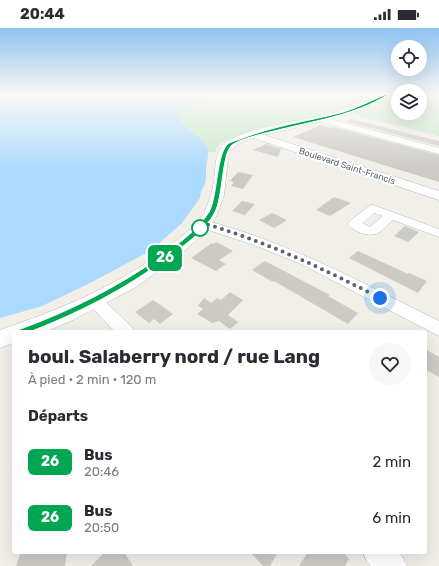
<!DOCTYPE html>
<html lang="fr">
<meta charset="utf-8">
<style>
:root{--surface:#fff;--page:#f7f7f7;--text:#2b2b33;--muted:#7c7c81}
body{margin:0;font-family:Rubik,sans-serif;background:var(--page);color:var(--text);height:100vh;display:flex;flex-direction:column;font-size:15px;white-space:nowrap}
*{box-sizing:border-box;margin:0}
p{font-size:13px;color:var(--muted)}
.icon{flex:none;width:22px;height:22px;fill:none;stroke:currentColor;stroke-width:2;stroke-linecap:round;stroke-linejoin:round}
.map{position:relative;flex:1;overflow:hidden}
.details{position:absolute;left:12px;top:302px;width:415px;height:224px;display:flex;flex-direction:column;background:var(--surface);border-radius:4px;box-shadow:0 4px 16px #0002}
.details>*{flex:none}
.badge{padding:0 8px;border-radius:6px;font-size:14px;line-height:26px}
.tools{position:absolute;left:391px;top:12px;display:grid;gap:8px}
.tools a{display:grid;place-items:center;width:36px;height:36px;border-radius:50%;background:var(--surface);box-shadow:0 4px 16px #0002;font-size:20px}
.you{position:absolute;width:20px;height:20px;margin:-10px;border:3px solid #fff;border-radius:50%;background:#1a73e8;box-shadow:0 0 0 6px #1a73e833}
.map>.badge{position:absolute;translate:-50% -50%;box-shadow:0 0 0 2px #fff}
h2{padding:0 16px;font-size:15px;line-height:36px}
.round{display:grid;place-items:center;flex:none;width:42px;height:42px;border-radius:21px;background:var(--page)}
.head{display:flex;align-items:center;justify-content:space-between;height:68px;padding:0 16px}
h1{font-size:19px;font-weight:700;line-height:30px}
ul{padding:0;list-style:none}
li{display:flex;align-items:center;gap:12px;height:56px;padding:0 16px}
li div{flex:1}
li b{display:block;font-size:15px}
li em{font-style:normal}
li .badge{min-width:44px;font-weight:700;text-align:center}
.status{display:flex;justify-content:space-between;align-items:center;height:28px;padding:0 20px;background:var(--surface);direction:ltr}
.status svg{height:11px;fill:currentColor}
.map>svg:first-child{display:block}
.green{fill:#c5e8c5}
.water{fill:#aadaff}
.building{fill:#cccac5}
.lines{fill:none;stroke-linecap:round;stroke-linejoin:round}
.minor-casing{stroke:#b5b8bc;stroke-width:1}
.tertiary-casing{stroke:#b5b8bc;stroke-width:1}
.minor{fill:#fff;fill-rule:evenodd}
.tertiary{fill:#fff;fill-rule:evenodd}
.line{fill:#00a651;stroke:#fff}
.walk{stroke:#5f6368;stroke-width:4;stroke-dasharray:0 7.2}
.stop-dot{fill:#fff;stroke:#00a651;stroke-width:2}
.labels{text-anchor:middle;stroke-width:4;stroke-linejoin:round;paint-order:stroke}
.far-street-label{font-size:9px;fill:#5f6368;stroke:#fff}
</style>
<div class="status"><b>20:44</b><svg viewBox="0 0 49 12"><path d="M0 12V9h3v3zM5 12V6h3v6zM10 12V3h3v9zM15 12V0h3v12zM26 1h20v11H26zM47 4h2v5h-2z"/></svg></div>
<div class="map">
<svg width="439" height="538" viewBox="0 0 439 538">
<rect width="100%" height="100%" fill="#f1efe8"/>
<!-- green -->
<path class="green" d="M211,67h165l-37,16 -110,28 -9,5 -4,5v3h-8c-5,-16 -25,-21 -30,-37l12,-10z
M425,67h14v41l-81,-20 2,-2 -7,-1 36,-17 9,3v14h22v-12l11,-4z"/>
<!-- water -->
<path class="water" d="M0,67h211l-21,10 -12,10c4,16 26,20 30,36 1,6 -2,13 -2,18 0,4 0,10 -1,15 -2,5 -5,8 -5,14l-18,25 -32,28 -58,31 -50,24 -42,12z"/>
<!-- building -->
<path class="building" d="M351,91l88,22v5l-94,-25z
M321,97l9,3 3,-1 106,28v27l-146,-45z
M266,116l15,5 -3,8 -25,-7z
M238,144l15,3 -10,14 -12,-3 3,-4 -4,-1z
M334,169l17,6 -21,13 -14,-6z
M242,173l13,3 -10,11 -13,-4z
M272,185l15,7 -13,8 -15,-8z
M405,198l14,6 -11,10 -14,-6z
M216,214l17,9 -14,9 7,4 -10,7 -25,-13 21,-15 1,1z
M358,223l50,23 1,-1 18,8 -9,12 -69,-35z
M265,233l65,34 -2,1 30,17 -10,11 -74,-43 -1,1 -21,-12z
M230,264l13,8 -15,15 10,7 -8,7 -11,-8 -7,2 -15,-9 6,-5 -5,-3 6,-8 7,5 6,-5 4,2z
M153,272l20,14 -13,10 -6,-5 -5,4 -14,-11z
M425,321l14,8v20l-14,-8z
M21,524h46l-2,14h-49z
M105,524h19l9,14h-42z
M250,524h28l-8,14h-7z
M308,524h35l6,7 -4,7h-46z"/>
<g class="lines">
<defs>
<path id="minor" d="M317,89h6l116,31v6l-122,-33z
M373,177l66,24v8l-46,-17c-5,4 -10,10 -15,13 -9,5 -25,-2 -30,-9l2,-3 19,-15zM374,185l9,3 -13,11 -8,-4z
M203,192c84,21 159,63 236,101v15l-138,-72 -47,-19 -55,-18 -2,-3 2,-3z
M94,267l6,2 32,30 3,5h-20l-29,-31 2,-4z
M363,524h35l4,4 5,10h-36l-4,-4z"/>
<path id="tertiary" d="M379,67h11l-25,12 -24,10 -77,18 175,56v9l-186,-62 -14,5 -8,7 -3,9 -4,36 -8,22 -13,17 -28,25 -39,28 -63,33 -28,12h-31v11l-14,5v-18c61,-21 121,-45 172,-86 10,-8 21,-16 29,-26 7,-11 11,-25 13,-37 2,-12 0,-28 10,-37 19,-17 87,-24 113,-32 15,-4 28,-11 42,-17z"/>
</defs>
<!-- minor casing -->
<use href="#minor" class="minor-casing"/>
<!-- tertiary casing -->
<use href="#tertiary" class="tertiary-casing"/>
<!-- minor -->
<use href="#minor" class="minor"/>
<!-- tertiary -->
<use href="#tertiary" class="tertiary"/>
</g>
<!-- sky -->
<linearGradient id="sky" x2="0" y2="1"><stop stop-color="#8fc3f1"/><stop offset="0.47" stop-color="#f9f8f5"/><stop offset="1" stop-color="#f9f8f5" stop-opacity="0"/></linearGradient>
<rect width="439" height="143" fill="url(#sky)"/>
<!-- line -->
<path class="line" d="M385,67h2c-32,20 -73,26 -109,35 -12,3 -36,8 -46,15 -10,7 -9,52 -17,67 -9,18 -29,32 -45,44 -46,34 -93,58 -146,78h-6l-2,-2 2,-2c52,-19 100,-43 145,-75 16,-12 35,-25 46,-43 9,-16 7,-60 20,-69 4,-2 10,-3 14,-5 31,-12 65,-17 97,-25 15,-4 30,-12 45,-18z"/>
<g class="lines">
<!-- walk -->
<path class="walk" d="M200,200l-2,1 5,-5 6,1c60,18 115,44 171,73"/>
</g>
<!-- markers -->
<circle class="stop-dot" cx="200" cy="200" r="8"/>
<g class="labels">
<!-- far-street labels -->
<g class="far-street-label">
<text transform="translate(347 138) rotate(18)" y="3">Boulevard Saint-Francis</text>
</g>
</g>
</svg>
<div class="tools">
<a><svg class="icon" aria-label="locate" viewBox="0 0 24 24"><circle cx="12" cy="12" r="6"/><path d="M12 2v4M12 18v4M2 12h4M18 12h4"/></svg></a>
<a><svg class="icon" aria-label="layers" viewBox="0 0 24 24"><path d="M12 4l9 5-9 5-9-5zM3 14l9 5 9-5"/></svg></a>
</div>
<div class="you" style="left:380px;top:270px"></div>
<b class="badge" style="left:165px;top:230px;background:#00a651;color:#fff">26</b>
<section class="details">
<div class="head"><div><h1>boul. Salaberry nord / rue Lang</h1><p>À pied · 2 min · 120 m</p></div><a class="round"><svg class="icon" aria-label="heart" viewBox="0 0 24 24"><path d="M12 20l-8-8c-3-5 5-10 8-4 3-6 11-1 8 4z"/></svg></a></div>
<h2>Départs</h2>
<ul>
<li><span class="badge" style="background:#00a651;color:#fff">26</span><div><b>Bus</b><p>20:46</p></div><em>2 min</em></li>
<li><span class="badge" style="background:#00a651;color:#fff">26</span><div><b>Bus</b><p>20:50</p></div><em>6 min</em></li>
</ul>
</section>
</div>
